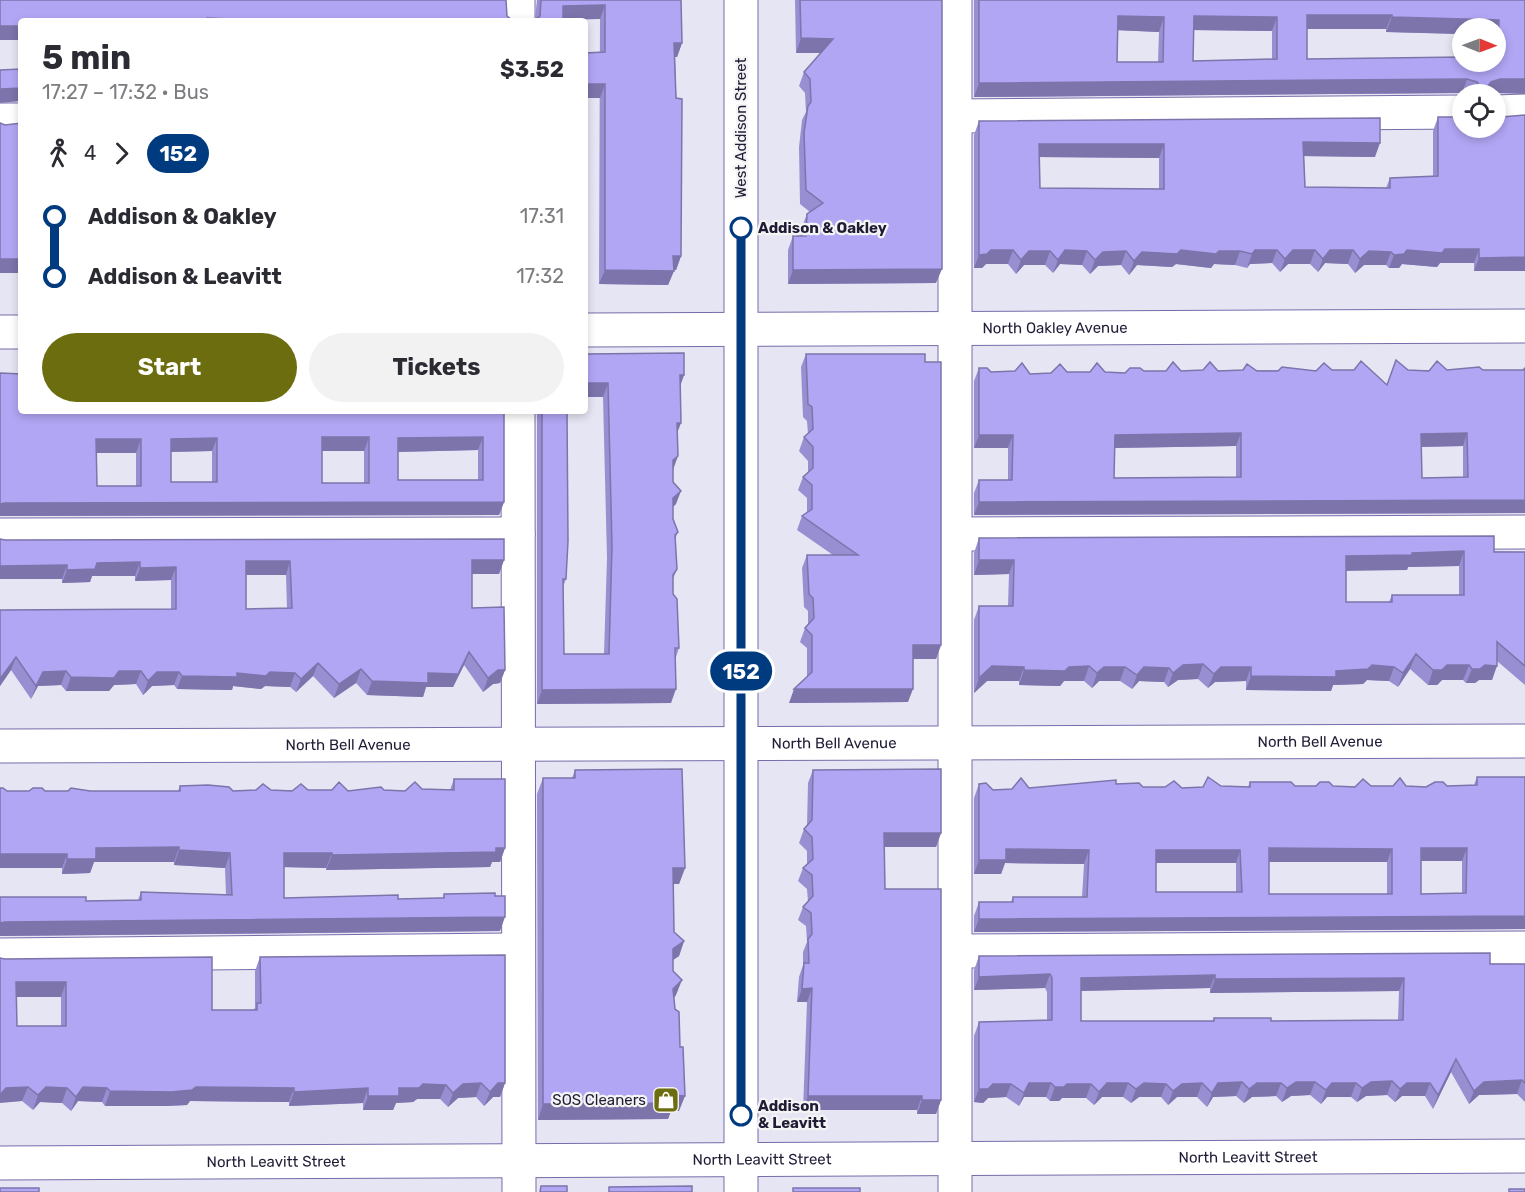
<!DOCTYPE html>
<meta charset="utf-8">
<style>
:root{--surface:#fff;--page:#f2f2f3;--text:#2b2b33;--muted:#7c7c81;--accent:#6c6d0e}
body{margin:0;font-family:Rubik,sans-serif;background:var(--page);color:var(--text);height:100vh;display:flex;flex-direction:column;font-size:22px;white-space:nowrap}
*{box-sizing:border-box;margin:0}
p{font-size:20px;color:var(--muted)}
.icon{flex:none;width:33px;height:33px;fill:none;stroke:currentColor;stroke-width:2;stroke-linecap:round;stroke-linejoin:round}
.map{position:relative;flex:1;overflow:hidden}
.sheet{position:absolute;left:18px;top:18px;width:570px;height:396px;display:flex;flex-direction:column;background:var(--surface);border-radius:6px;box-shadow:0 3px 9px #0003}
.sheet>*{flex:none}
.badge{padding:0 12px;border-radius:20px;font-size:21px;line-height:39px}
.needle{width:39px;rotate:91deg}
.buttons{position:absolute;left:1452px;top:18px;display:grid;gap:12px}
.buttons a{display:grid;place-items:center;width:54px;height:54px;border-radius:50%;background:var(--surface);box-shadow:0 3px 9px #0003;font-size:30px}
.map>.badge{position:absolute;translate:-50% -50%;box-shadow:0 0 0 3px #fff}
.legs{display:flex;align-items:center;gap:9px;height:66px;padding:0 24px;font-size:20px}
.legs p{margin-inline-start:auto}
.headline{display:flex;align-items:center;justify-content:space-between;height:102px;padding:0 24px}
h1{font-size:33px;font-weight:700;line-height:45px}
.action{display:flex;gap:12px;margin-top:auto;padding:12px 24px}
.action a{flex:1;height:69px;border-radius:36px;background:var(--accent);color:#fff;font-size:24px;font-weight:700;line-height:69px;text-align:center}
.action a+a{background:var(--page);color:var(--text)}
ul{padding:0 24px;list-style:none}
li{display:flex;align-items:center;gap:21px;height:60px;font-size:22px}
li i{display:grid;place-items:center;width:9px;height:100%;margin:0 8px;background:currentColor}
li i::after{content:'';width:15px;height:15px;margin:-8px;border:4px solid;border-radius:50%;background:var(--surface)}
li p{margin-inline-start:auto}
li:first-child i{background:linear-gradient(#0000 50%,currentColor 0)}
li:last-child i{background:linear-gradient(currentColor 50%,#0000 0)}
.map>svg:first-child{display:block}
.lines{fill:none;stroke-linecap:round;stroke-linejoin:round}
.minor-casing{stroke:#766cab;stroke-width:35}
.minor{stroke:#fff;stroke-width:33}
.wall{fill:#988fd2;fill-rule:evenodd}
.shaded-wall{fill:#7c74ab}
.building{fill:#b1a6f4;stroke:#7c74ab;stroke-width:1.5;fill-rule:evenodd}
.line-1-casing{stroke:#fff;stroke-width:14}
.line-1{stroke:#003b80;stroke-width:9}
.stop-1-dot{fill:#fff;stroke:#003b80;stroke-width:3}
.labels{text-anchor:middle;stroke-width:4.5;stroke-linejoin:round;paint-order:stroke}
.street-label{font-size:15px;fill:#211c36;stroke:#f4f4f4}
.stop-label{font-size:15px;font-weight:bold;fill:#211c36;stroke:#f4f4f4;text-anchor:start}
.poi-label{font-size:15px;fill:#211c36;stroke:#f4f4f4;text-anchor:end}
</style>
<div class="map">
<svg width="1525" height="1192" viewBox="0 0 1525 1192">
<rect width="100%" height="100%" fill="#e6e5f3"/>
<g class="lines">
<defs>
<g id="minor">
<path d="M518,0v21"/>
<path d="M1496,112l29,-1"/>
<path d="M955,116l507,-4"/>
<path d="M0,120h21"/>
<path id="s1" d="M585,330l940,-4"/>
<path d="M0,332h21"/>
<path d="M518,411l1,781"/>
<path d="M955,534l570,-2"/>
<path d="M0,535l518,-1"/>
<path id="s2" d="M0,746l1525,-5"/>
<path d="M955,951l570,-3"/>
<path d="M0,955l518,-5"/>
<path id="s3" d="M0,1163l1525,-7"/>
<path d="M741,1192v-1192"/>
<path d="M955,1192v-1192"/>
</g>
</defs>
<!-- minor casing -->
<use href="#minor" class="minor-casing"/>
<!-- minor -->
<use href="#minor" class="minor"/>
</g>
<!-- wall -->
<path class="wall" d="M537,0h144l1,43 -5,14h-2l6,199 -5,14h-2l-6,15 -69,-1 1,-265h-65z
M795,0h147l-6,283 -148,1v-34l5,-14h8v-7l6,-15 3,-2 -10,-8 -1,-57 3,-27 4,-8 -1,-19 -6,-7 5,-14 17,-19h-25z
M974,0h551l-30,93 -4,1h-25l-4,-1 -488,4zM1462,28h34v34l-189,-3v-30h79v3l76,2zM1118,30l41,2 -1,30h-41zM1194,30l78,1v28l-79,2z
M1438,117l87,154h-51v-8h-34l-3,4 -35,-3 -3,4h-10l-3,-3h-22l-9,8 -7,-9 -23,-1 -7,9 -8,-8h-22l-8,8 -8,-9 -22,1 -3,4 -12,-3 -21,-1 -3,4 -35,-4 -4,3 -35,-2 -8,10 -8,-10 -23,1 -8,8 -8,-9 -22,-1 -7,9 -8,-8h-21l-8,9 -8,-10h-22l-4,4h-8v-133l5,-14 396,36 -71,-1 1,31 81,1 4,-10 43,-2v-45zM1039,157l120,1v31l-119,-1z
M585,354l99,21 -3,9 -4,49 -4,37v12l3,22 -3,3v12l5,13 -3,7 2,30 -4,10v15l6,54 -3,9 -5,46 -134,1v-293h30l-1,168 -3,8 1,67h40l3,-96 -4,-161z
M806,354l119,8 16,283 -5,14h-23l-5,43 -119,1 18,-26v-29l-7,-6 5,-14 3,-4v-13l-4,-4 -2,-39 5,-13h26l-36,-25 5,-14 5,-3v-15l-9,-8 5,-13 5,-5v-11l-9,-10 5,-14 4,-3 -1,-13 -4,-4 -2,-50z
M979,368l12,4 39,2 37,-2 58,1 19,-2 188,-1 55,15 21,-15h115l2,-2v145l-551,2v-22l5,-13h29v-32h-34v-67zM1236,446v31l-122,1 1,-30zM1463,446v32h-41l-1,-31z
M0,373l21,38h483v91l-5,13 -499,1zM478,450v30h-80v-28zM212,451v31h-41v-30zM322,451h42v32h-42zM96,453h40v33h-39z
M979,538l546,14v133l-28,-24 -5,19h-13l-4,3h-9l-3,-3h-21l-5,5h-9l-18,-16 -12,18 -9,-6 -22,-1 -4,4 -30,1 -2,6 -85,-1v-9l-31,1 -7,6 -10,-9 -20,1 -10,7 -4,-5 -25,-1 -7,8 -12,-8h-21l-7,7 -8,-7h-20l-4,5 -41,-1v-4h-32l-13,12v-73l5,-14h29l1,-32 -35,1v-22zM1459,566v29h-67l-3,7h-43v-32h61l1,-3z
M0,539l5,1 499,20 -5,14h-27v34l33,62 -5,13 -7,1 -10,8 -19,-27 -11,22h-27l-3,10 -56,-2 -11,-12 -22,15 -21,-22 -17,16 -6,-5 -25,-1 -4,3 -28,-3 -1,4 -55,-1 -3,-4 -22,1 -9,9 -7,-11 -22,1 -5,6h-43l-5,-6 -23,1 -7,13 -20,-29 -11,16v-76l171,-1v-29l-36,1v-5h-43l-2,6 -28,1v-4h-62zM246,575h40l1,33 -41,1z
M575,770l110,98 -6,16h-6l1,48 10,9 -5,15 -6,4v11l3,24 -2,3 5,113h-8l-3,8 -130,1 -1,-326 6,-16h29z
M813,770l128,63 -5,14h-52l1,42 56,211 -5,14h-19v-4h-114l4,-108h-10l2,-25 4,-12v-13l4,-10 -1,-16 -8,-6 5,-13 5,-5 -1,-13 -9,-8 5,-13 4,-4v-13l-8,-8 5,-14 3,-3 1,-43z
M1477,777h48v152l-551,3v-16l5,-14h32l2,-5h69l2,-33 -79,-1 -4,11h-27v-76l5,-14 14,6 123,-6 27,3 39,1 39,-2 27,1 2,-5 45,4 131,1 48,-2zM1421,861h41v32l-41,1zM1269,862h118v32h-118zM1156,863h80v29h-80z
M454,779l51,69 -5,14h-8l-2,5 -164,3v-2l-42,-1v31l114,1 45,-1 1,-4 56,37 -500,5v-39l86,4 52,-1 3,-8 85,3 -1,-27 -51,-3v-3h-80l-4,11 -28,1v-6l-55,-77h171l2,-5 53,5 38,-1 77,1 36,-1 21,1 17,-2 28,1z
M979,956l546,8v138l-8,-8 -38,1 -10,9 -18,-32 -18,37 -8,-13h-23l-7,6 -8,-7 -21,1 -9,6 -6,-5h-24l-6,7 -11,-9 -19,1 -9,6 -6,-6 -24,1 -8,6 -8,-7 -23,1 -6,10 -10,-10h-20l-9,8 -7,-8h-22l-8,6 -8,-6h-21l-8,8 -8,-7h-24l-3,3h-9l-4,-4h-22l-5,9 -13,-9 -18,1 -5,5 -9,-1v-66l5,-14 68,-2v-28l-2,-4 -71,2v-20zM1210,988v5l189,-2 -1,29 -127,1 -57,-3 -1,3h-132v-30z
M260,957l245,126 -5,14h-7l-9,9 -8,-9 -18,1 -10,9 -8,-8h-23l-4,3 -17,1 -3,7h-30v-7l-74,3v-4l-99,-1 -3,4 -21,1h-61l-3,-4 -24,-1 -7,10 -9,-8 -22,-1 -7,8 -11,-9 -22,1v-144l212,52h42l1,-3v-36zM17,997h44v29h-44z"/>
<!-- shaded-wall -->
<path class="shaded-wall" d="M605,5l-5,14 -42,1 5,-14z
M1307,15h85l-6,14h-84z
M1118,16l46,1 -5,15 -46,-2z
M1194,16l83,1 -5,14 -83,-1z
M1392,17l107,3 -3,9 -34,-1v6l-76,-2z
M207,18l46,2 -1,1h-46z
M367,19l-1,2h-58v-1z
M433,19l47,1v1h-48z
M0,26h21v14h-21z
M801,38l32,1 -5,14h-32z
M674,43h8l-5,14h-8z
M1467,79l-5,14 -488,4 5,-14z
M1500,79h25v15l-30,-1 -4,1h-8l1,-3 7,-9z
M585,84h20l-5,14h-15z
M21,88v13l-21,2v-14z
M1303,142l77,1 -5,14 -77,-1z
M1039,144h125l-5,14 -125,-1z
M1479,249l-5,14h-34l-3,4 -35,-3 -3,4h-10l5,-13 13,-5z
M991,250h22l-5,14h-22l-4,4h-8l5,-13z
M1065,250l22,1 -5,14 -22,-1 -7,9 5,-13z
M1181,250l38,1h21l-5,14 -21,-1 -3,4 -35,-4 -4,3 -35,-2 -8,10 5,-14 8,-9z
M1255,250h22l-5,13 -22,1 -3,4 5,-14z
M1293,250h22l-5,14h-22l-8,8 5,-13z
M1330,250h23l-5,14 -23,-1 -7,9 5,-13z
M1029,251h21l-5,14h-21l-8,9 5,-14z
M1126,251l-5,14 -23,1 -8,8 5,-14 8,-8z
M1369,251l22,1 -5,13h-22l-9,8 5,-14z
M673,256h8l-5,14h-8z
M1525,257v14h-51l5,-13z
M0,259h21v14h-21z
M942,269l-6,14 -148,1 5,-14z
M605,270l69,1 -6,14 -69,-1z
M680,375h4l-5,13z
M585,383h23l-5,14h-18z
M677,423h4l-5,13z
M1241,433l-5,13 -126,2 5,-13z
M1467,433l-4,13 -46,1 4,-13z
M979,435h34l-5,13h-34z
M322,437h47l-5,14h-47z
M483,437l-5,13 -85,2 5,-14z
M217,438l-5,13 -46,1 5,-13z
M96,439h45l-5,14h-45z
M678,456l-5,14v-10z
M681,491l-5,13 -8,7 5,-13z
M1525,500v13l-551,2 5,-13z
M504,502l-5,13 -499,1v-12l5,-1z
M1464,551l-5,15 -51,1 -1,3 -67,1 6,-15 66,-3z
M472,560h32l-5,14h-32z
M979,560h35l-5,14 -35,1z
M246,561h44l-4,14h-45z
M140,562l-5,14h-43l-2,6 -28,1 5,-13 30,-7z
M67,565l-5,14h-62v-13z
M176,567l-5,13 -36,1 5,-13z
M913,645h28l-5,14h-28z
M469,652l-5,13 -11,22h-27l-3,10 -56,-2 5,-14 56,-8z
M1416,654l-6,15 -12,18 5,-14z
M16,657l-5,13 -11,16v-7z
M318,663l-5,13 -17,16 5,-13z
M1203,664l-5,15 -20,1 -10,7 5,-14 10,-8z
M1372,665l22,2 -5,14 -22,-1 -4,4 -30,1 -2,6 -85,-1 5,-14 85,-5z
M1447,665h22l-6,15h-21l-5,5h-9l5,-15z
M1485,665l12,1 -5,14h-13l-4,3h-9l6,-14z
M992,666l32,1 -5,14h-32l-13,12 5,-15z
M1089,666l-5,15h-20l-4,5 -41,-1 5,-15 45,-3z
M1104,667h21l-5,14h-21l-7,7 5,-15z
M1144,667l25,1 -5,14 -25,-1 -7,8 5,-14z
M1221,667h30l-5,14 -31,1 -7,6 6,-14z
M361,669l-5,14 -22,15 5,-14z
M498,670h7l-5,13 -7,1 -10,8 5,-14z
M66,671l-5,14 -23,1 -7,13 5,-13 7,-14z
M119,671h22l-5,13 -22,1 -5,6h-43l5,-14z
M157,672h22l-5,13 -22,1 -9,9 5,-14z
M270,672l25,1 -5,14 -25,-1 -4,3 -28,-3 -1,4 -55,-1 5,-13 55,-3z
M676,689l-5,14 -134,1 5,-14z
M794,689h119l-5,13 -119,1z
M884,833h57l-5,14h-57z
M179,847l-5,15h-80l-4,11 -28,1 5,-15 29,-11z
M496,848h9l-5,14h-8l-2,5 -164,3 6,-15z
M1269,848l123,1 -5,13h-123z
M1421,848h46l-5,13h-46z
M1006,849l83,1 -5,14 -79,-1 -4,11h-27l5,-14z
M179,850l51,3 -5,15 -51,-3z
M1156,850h84l-4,13h-85z
M284,853h48l-6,15 -47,-1z
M0,854h67l-5,14h-62z
M673,868h12l-6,16h-12z
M1525,916v13l-551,3 5,-13z
M505,917l-5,14 -500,5v-13l5,-1z
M684,941l-5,15 -12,8 6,-15z
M1050,974l-5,14 -71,2 5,-13z
M1215,975l-5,13 -134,3 5,-13z
M1404,978l-5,13 -189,2 5,-14z
M682,980l-6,15 -8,10 5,-16z
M16,982h50l-5,15h-50z
M812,988l-5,14h-10l5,-13z
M1456,1059l-5,13 -18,37 5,-14z
M1522,1080l-5,14 -38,1 -10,9 5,-13 10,-9z
M1392,1081l-5,14 -21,1 -9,6 5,-14 9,-6z
M1242,1082l-6,14 -23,1 -6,10 5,-14 6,-10z
M1296,1082h19l-5,13 -19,1 -9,6 5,-14z
M481,1083l-5,14 -18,1 -10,9 5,-14 10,-9z
M498,1083h7l-5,14h-7l-9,9 6,-14z
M1029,1083h22l-5,14h-22l-5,9 5,-13z
M1107,1083h21l-5,14h-21l-8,8 5,-13z
M1144,1083l22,1 -5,13h-22l-8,6 5,-14z
M1202,1083l-5,14h-20l-9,8 5,-14 9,-7z
M1257,1083h24l-5,13 -24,1 -8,6 5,-14z
M1332,1083h24l-5,14h-24l-6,7 5,-14z
M1407,1083h23l-5,13h-23l-7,6 5,-13z
M423,1084l23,1 -6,14h-23l-4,3 -17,1 -3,7h-30l5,-14 31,-8z
M993,1084h18l-5,13 -18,1 -5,5 -9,-1 5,-13z
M1067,1084h24l-5,14h-24l-3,3h-9l5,-14z
M28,1087l-6,14 -22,2v-8l6,-7z
M46,1087l21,1 -5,15 -22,-1 -7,8 5,-15z
M83,1087l24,1 -5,14 -24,-1 -7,10 5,-14z
M196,1087l98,1 -5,14 -99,-1 -3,4 -21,1h-61l5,-15z
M368,1088l-5,15 -74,3 5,-14z
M674,1095l11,1 -6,15h-8l-3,8 -130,1 5,-16z
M808,1096h114l-5,14h-114z
M922,1100h19l-5,14h-19z"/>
<!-- building -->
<path class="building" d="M0,0h506l1,16 6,5h-33v-1l-47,-1v2h-66v-2l-59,1v1h-55v-1l-46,-2v3l-152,-1v1h-34v5h-21z
M541,0h140l1,43h-8l2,55 6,1 -1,157h-8l1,15 -69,-1v-186h-20v-31l20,-1v-47l-42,1v15h-30l7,-5z
M800,0h142v269l-149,1v-34h13l1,-22 16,-11 -17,-13 -2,-57 4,-27 3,-4 -1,-23 -6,-7 29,-33 -32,-1z
M979,0h546v79h-25l-9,3 -7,9 -7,-9 -10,-3 -488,4zM1307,15h85v2l107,3 -1,36h-2v6h-34v-5l-155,2zM1118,16l46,1 -1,45h-46zM1194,16l83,1v42l-84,2z
M21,69v19l-21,1v-19z
M1525,115v142l-46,1v-9h-34l-3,4 -35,-3 -3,4 -10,1 -3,-3 -22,-1 -9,8 -7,-9h-23l-7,9 -8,-9h-22l-8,9 -8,-9h-22l-3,4 -12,-3h-21l-3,3 -35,-4 -4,4 -35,-2 -8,9 -8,-10 -23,1 -8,8 -8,-9 -22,-1 -7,10 -8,-9h-21l-8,9 -8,-10h-22l-4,4 -8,1v-134l401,-3v25l-77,-1 2,45 85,1v-10l48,-2v-59h24v11h34v-12l5,1zM1039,144h125v45l-124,-1z
M0,123l5,2 16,-2v136h-21z
M684,353v22h-4l1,48h-4l1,33 -5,4v22l8,9 -8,7v21l5,13 -3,3 2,34 -4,6v19l4,5 2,49h-4l1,41 -134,1v-279h25l1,130 -2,38h-3l1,75h45l3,-109 -4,-162h-23v-29z
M806,354h119v8h16v283h-28v44h-119l18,-17v-37l-7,-7 9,-10 -1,-20 -4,-4 -2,-39h51l-56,-39 10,-7v-24l-9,-8 10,-9v-21l-9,-10 9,-8 -1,-22 -4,-3z
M1396,360l12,10 21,1 8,-10 10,9 32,-3 4,3h40l2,-2v132l-546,2v-22h33l1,-45h-34v-67h8l4,4 24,-1 7,-8 8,11 21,-1 9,-9 7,8h23l7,-9 8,9 20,1 5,-5h10l4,3h22l7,-9 8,9 22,-1 7,-8 8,9 25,-1 4,-6 10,7h21l4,-4 34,4 8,-8 8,7h22l7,-9 26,24zM1241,433v44l-127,1 1,-43zM1467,433l1,44 -46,1 -1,-44z
M0,373l21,1v37h483v91l-499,1 -5,1zM322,437h47v46h-47zM483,437v43h-85v-42zM217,438v44h-46v-43zM96,439h45v47h-44z
M1494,536v16h31v114l-28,-24v24l-12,-1 -5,4h-8l-3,-4h-22l-5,5h-9l-17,-16 -13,19 -9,-6 -22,-2 -4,4 -32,2v6l-85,-1v-9h-30l-7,7 -11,-10 -20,1 -10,8 -4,-5 -25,-1 -7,8 -12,-8h-21l-7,6 -8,-7 -20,1 -4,4 -41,-1v-3l-32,-1 -13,12v-72h34l1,-46h-35v-22zM1464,551v44h-72v7h-46v-46l66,-1v-2z
M0,539l5,1 499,-1v21h-32v48l32,-1 1,63h-7l-10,8 -19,-26 -11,22 -30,-1v10l-56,-2 -11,-12 -22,15 -21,-21 -17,16 -6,-6 -25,-1 -4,4 -29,-3v4l-55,-1 -3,-4h-22l-9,9 -7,-10h-22l-5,7 -43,-1 -5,-6 -23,1 -7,14 -20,-29 -16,22v-69l176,-1v-42l-36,1v-6l-43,1 -2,6 -28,1v-5l-67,1zM246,561h44l2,47 -46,1z
M682,769l3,99h-12l1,64 10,9 -11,8v22l9,9 -9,9 2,20 4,3 1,35h3l2,49 -11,-1v8l-131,1v-326h32v-8z
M941,769v64h-57l1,56h56v211h-19v-4h-114l4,-108 -10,1 2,-26h5l-1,-24 4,-5 -1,-21 -8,-6 10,-11 -1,-21 -9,-7 10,-9 -1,-22 -8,-8 8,-9 1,-50z
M1208,777l13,9 29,1v-5h41l4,4h21l4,-4h9l4,4 22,1 8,-8 8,7h22l7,-8 6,8 20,1 9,-5h8l4,4 30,-1v-8h48v139l-546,3v-17h34v-5h74l2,-47 -83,-1v11h-27v-76l7,-1 7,7 19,-1 9,-11 8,10 87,-8v4l23,-1 4,4h22l9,-6 8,7 21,-1zM1269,848l123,1v45h-123zM1421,848h46l-1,45 -45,1zM1156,850h84l2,42h-86z
M454,779h51v69h-9v4l-164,3v-2h-48v45l114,-3v4l42,-1h4v-4l51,-1v3h10v21l-500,5 -5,1v-26h86v4l55,-1v-8l91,3 -2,-42 -51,-3v-3l-83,1v11h-29v-5h-67v-66h3l4,3h22l4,-3h9l3,3h23l3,-3 19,3h90v-5l28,-1 21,2 4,4 23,-1 7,-6 8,6 21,1 9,-7 7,6h24l7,-8 9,9 33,-4 3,3 21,1 10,-9 7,7 32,1z
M1490,953v11h35v119l-3,-3 -38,2 -10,9 -18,-32 -18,36 -8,-12h-23l-7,6 -8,-8 -21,1 -9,6 -6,-5h-24l-6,7 -11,-8h-19l-9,6 -6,-5h-24l-8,6 -7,-7 -24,1 -6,10 -10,-10 -20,1 -9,7 -7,-7 -22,-1 -8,6 -8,-6h-21l-8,9 -8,-8h-24l-3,3h-9l-4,-4h-22l-5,10 -13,-9h-18l-5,5h-9v-67l73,-2v-42l-2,-4 -71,3v-21zM1215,975v4l189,-1 -1,42 -132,1v-3h-57v3h-133v-43z
M505,955v128h-7l-8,9 -9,-9 -18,1 -10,9 -7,-8 -23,-1 -4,4h-20v8h-31v-8l-74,4v-4l-98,-1 -4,3 -21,2 -61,-1 -3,-3 -24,-1 -7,10 -9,-9 -21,-1 -8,8 -10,-8 -22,1 -6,7v-137l5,1 207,-2v53h45v-7h4l-1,-46zM16,982h50v44h-49z
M541,1186h26v6h-27z
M692,1186v6h-83v-5z
M0,1188h39v4h-39z
M793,1188h67v4h-67z
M1509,1189h16v3h-16z"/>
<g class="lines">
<defs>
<path id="line-1" d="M741,1115v-887"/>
</defs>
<!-- line-1 casing -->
<use href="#line-1" class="line-1-casing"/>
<!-- line-1 -->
<use href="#line-1" class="line-1"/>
</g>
<!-- icons -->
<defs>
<symbol id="shop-square" viewBox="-11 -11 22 22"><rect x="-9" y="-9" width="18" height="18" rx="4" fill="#6c6d0e" stroke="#f4f4f4"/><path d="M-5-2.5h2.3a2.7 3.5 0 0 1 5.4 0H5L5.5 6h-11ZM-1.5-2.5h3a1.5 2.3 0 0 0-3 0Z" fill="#fff"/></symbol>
</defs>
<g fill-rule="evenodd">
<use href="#shop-square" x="651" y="1085" width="30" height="30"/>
</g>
<!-- markers -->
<g class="stop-1-dot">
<circle cx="741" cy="228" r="10"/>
<circle cx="741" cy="1115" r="10"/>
</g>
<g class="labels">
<!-- street labels -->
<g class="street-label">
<text transform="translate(741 128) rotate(-90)" y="5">West Addison Street</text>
<text dy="5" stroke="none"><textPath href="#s1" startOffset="470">North Oakley Avenue</textPath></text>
<text dy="5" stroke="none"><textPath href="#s2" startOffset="1320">North Bell Avenue</textPath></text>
<text dy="5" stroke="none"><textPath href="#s2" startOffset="834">North Bell Avenue</textPath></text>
<text dy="5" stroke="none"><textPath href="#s2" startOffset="348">North Bell Avenue</textPath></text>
<text dy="5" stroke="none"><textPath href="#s3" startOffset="1248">North Leavitt Street</textPath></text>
<text dy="5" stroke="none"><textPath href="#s3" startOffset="762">North Leavitt Street</textPath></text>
<text dy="5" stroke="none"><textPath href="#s3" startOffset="276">North Leavitt Street</textPath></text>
</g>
<!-- stop labels -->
<g class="stop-label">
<text x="758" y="233">Addison &amp; Oakley</text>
<text x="758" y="1111">Addison<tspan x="758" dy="17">&amp; Leavitt</tspan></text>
</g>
<!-- poi labels -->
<g class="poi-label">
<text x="646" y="1105">SOS Cleaners</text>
</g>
</g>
</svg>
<div class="buttons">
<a><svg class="needle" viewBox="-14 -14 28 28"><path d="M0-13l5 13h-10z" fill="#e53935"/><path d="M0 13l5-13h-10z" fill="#7c7c81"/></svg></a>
<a><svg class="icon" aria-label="locate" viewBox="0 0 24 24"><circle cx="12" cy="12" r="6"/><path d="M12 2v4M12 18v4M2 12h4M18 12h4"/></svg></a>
</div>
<b class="badge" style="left:741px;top:671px;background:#003b80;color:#fff">152</b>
<section class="sheet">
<div class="headline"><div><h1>5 min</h1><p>17:27 – 17:32 · Bus</p></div><b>$3.52</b></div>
<div class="legs"><svg class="icon" aria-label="walk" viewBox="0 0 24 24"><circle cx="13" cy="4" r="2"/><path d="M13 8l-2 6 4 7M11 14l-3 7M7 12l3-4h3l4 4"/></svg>4<svg class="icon" aria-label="forward" viewBox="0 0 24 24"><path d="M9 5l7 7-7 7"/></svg><b class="badge" style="background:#003b80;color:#fff">152</b></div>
<ul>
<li><i style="color:#003b80"></i><b>Addison &amp; Oakley</b><p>17:31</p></li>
<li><i style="color:#003b80"></i><b>Addison &amp; Leavitt</b><p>17:32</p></li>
</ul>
<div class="action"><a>Start</a><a>Tickets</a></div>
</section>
</div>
